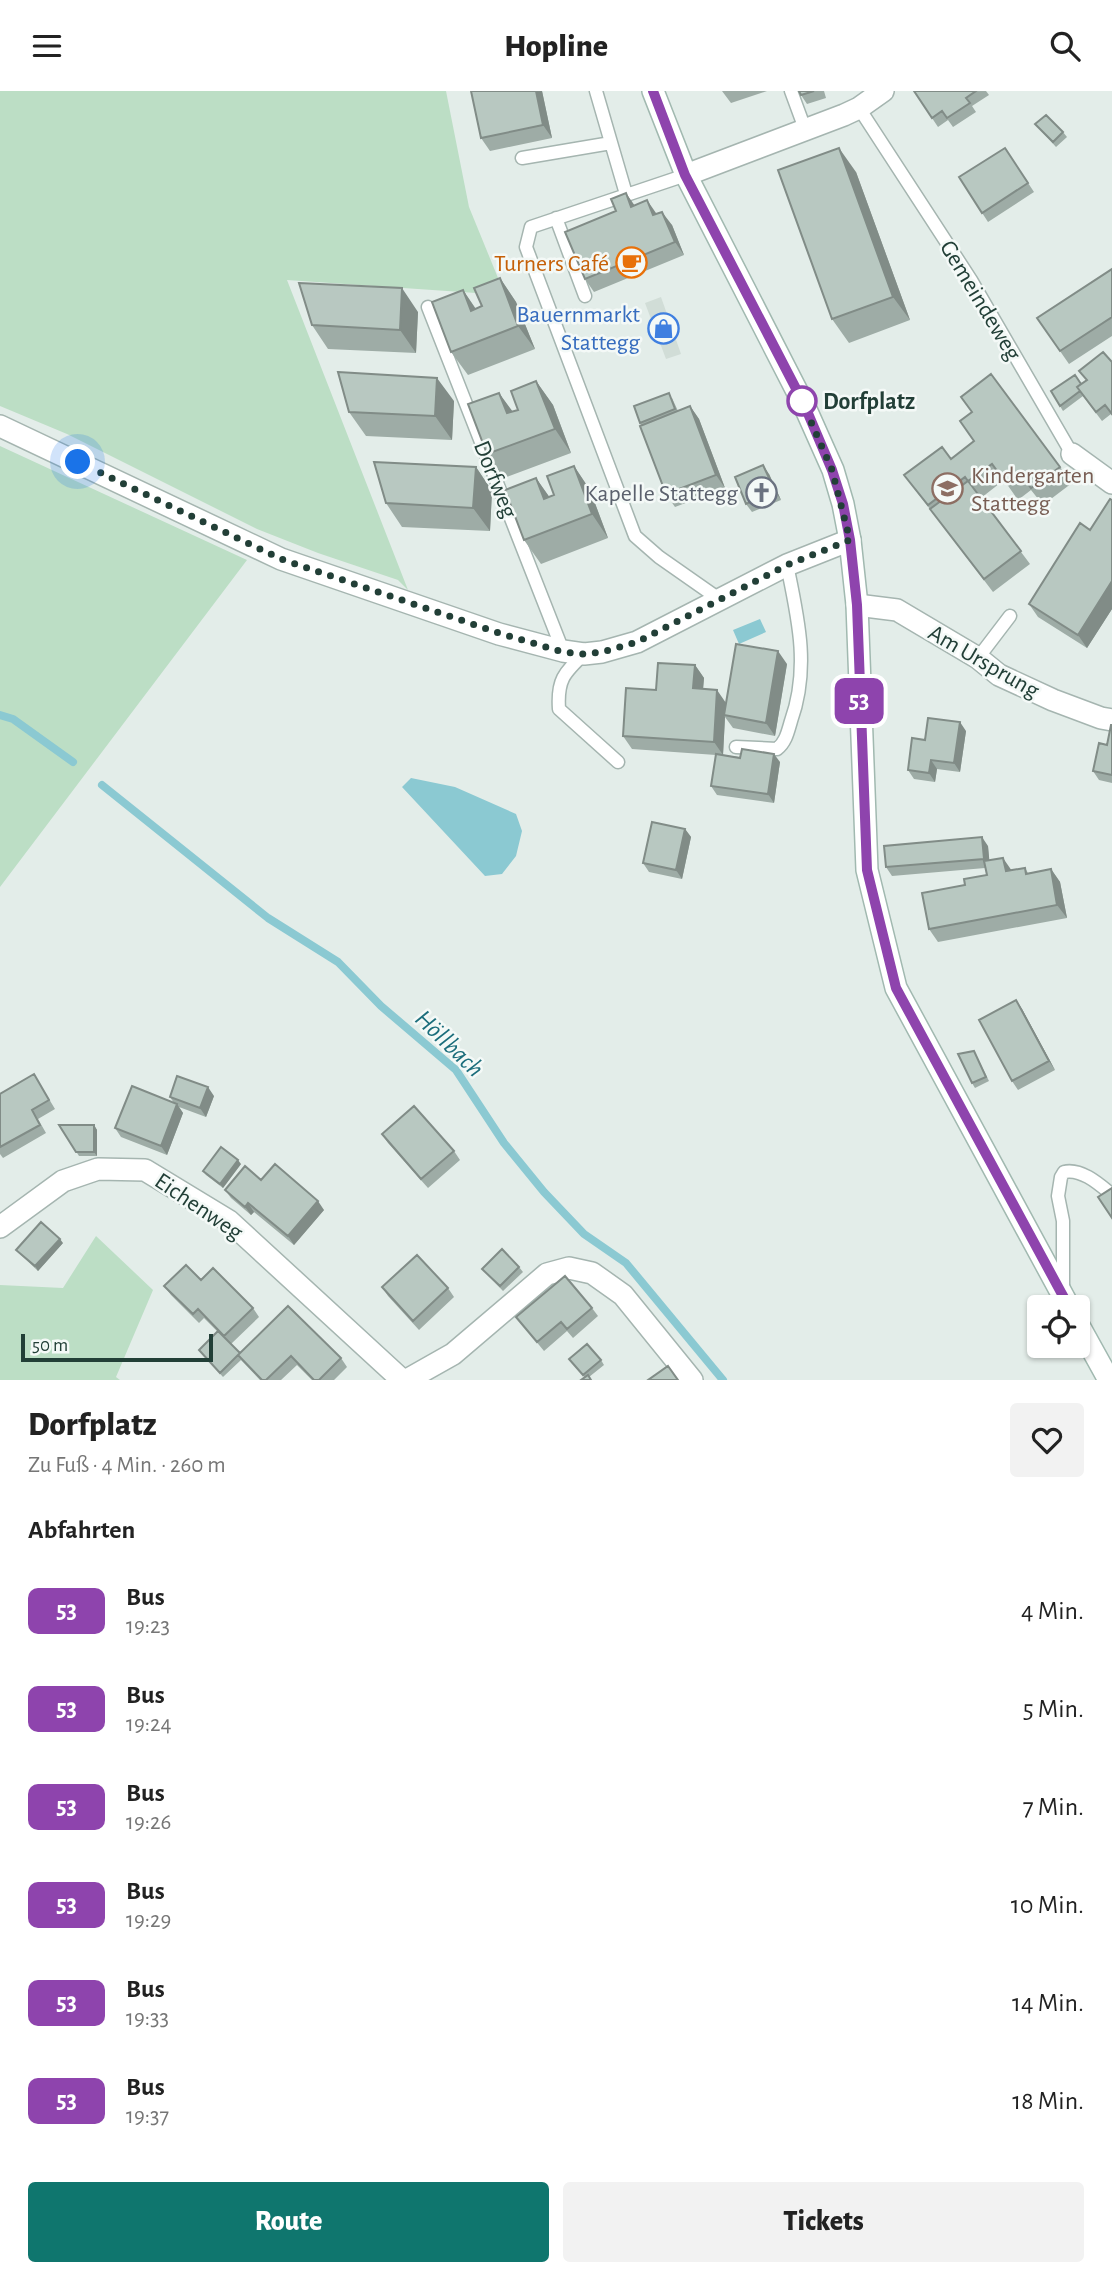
<!DOCTYPE html>
<html lang="de">
<meta charset="utf-8">
<style>
:root{--surface:#fff;--page:#f2f2f2;--text:#222;--muted:#767676;--accent:#0f766e}
body{margin:0;font-family:"Alegreya Sans",sans-serif;background:var(--page);color:var(--text);height:100vh;display:flex;flex-direction:column;font-size:26px;white-space:nowrap}
*{box-sizing:border-box;margin:0}
p{font-size:23px;color:var(--muted)}
.icon{flex:none;width:38px;height:38px;fill:none;stroke:currentColor;stroke-width:2;stroke-linecap:round;stroke-linejoin:round}
.map{position:relative;height:1289px;overflow:hidden}
.details{display:flex;flex-direction:column;background:var(--surface);flex:1}
.details>*{flex:none}
.badge{padding:0 14px;border-radius:10px;font-size:24px;line-height:46px}
.buttons{position:absolute;left:1027px;top:1204px;display:grid;gap:14px}
.buttons a{display:grid;place-items:center;width:63px;height:63px;border-radius:7px;background:var(--surface);box-shadow:0 2px 5px #0004;font-size:35px}
.scale{position:absolute;left:21px;bottom:18px;width:192px;box-sizing:border-box;padding-left:7px;border:4px solid #223f37;border-top:0;font-size:19px;line-height:24px;white-space:nowrap;color:#223f37;-webkit-text-stroke:5px #f4f9f7;paint-order:stroke}
.you{position:absolute;width:35px;height:35px;margin:-18px;border:5px solid #fff;border-radius:50%;background:#1a73e8;box-shadow:0 0 0 10px #1a73e833}
.map>.badge{position:absolute;translate:-50% -50%;box-shadow:0 0 0 4px #fff}
h2{padding:0 28px;font-size:26px;line-height:63px}
.round{display:grid;place-items:center;flex:none;width:74px;height:74px;border-radius:7px;background:var(--page)}
.head{display:flex;align-items:center;justify-content:space-between;height:119px;padding:0 28px}
h1{font-size:33px;font-weight:800;line-height:52px}
.primary-button{display:flex;gap:14px;margin-top:auto;padding:14px 28px}
.primary-button a{flex:1;height:80px;border-radius:7px;background:var(--accent);color:#fff;font-size:28px;font-weight:800;line-height:80px;text-align:center}
.primary-button a+a{background:var(--page);color:var(--text)}
ul{padding:0;list-style:none}
li{display:flex;align-items:center;gap:21px;height:98px;padding:0 28px}
li div{flex:1}
li b{display:block;font-size:26px}
li em{font-style:normal}
li .badge{min-width:77px;font-weight:700;text-align:center}
header{display:flex;justify-content:space-between;align-items:center;height:91px;padding:0 28px;background:var(--surface);font-size:32px;font-weight:800}
.map>svg:first-child{display:block}
.built{fill:#d1ddd7}
.green{fill:#bcdec5}
.water{fill:#8bc9d2}
.lines{fill:none;stroke-linecap:round;stroke-linejoin:round}
.stream{stroke:#8bc9d2;stroke-width:8}
.lane-casing{stroke:#a5b5b0;stroke-width:15}
.street-casing{stroke:#a5b5b0;stroke-width:24}
.secondary-casing{stroke:#a1b9b0;stroke-width:24}
.lane{stroke:#fff;stroke-width:12}
.street{stroke:#fff;stroke-width:21}
.secondary{stroke:#fff;stroke-width:21}
.wall{fill:#9eaca6}
.shaded-wall{fill:#818c87}
.building{fill:#b8c8c1;stroke:#818c87;stroke-width:2}
.line-casing{stroke:#fff;stroke-width:16}
.line{stroke:#8e44ad;stroke-width:10}
.walk{stroke:#223f37;stroke-width:7;stroke-dasharray:0 12.6}
.stop-dot{fill:#fff;stroke:#8e44ad;stroke-width:3.5}
.labels{text-anchor:middle;stroke-width:5;stroke-linejoin:round;paint-order:stroke}
.food-label{font-size:24px;fill:#c56008;stroke:#f4f9f7;text-anchor:end}
.street-label{font-size:24px;fill:#223f37;stroke:#f4f9f7}
.shop-label{font-size:24px;fill:#366cbe;stroke:#f4f9f7;text-anchor:end}
.stop-label{font-size:24px;font-weight:bold;fill:#223f37;stroke:#f4f9f7;text-anchor:start}
.education-label{font-size:24px;fill:#785e54;stroke:#f4f9f7;text-anchor:start}
.worship-label{font-size:24px;fill:#5b616d;stroke:#f4f9f7;text-anchor:end}
.water-label{font-size:26px;font-style:italic;fill:#1c6e7c;stroke:#f4f9f7}
</style>
<header><svg class="icon" aria-label="menu" viewBox="0 0 24 24"><path d="M4 6h16M4 12h16M4 18h16"/></svg>Hopline<svg class="icon" aria-label="search" viewBox="0 0 24 24"><circle cx="10" cy="10" r="6"/><path d="M15 15l6 6"/></svg></header>
<div class="map">
<svg width="1112" height="1289" viewBox="0 0 1112 1289">
<rect width="100%" height="100%" fill="#e3ede9"/>
<!-- built -->
<path class="built" d="M661,206l20,57 -15,5 -21,-56z"/>
<!-- green -->
<path class="green" d="M0,0h446l23,116 36,88 -218,-15 121,310 -10,-10 -80,-27 -61,-24 -190,-95 -67,-28z
M0,355l247,114 -247,327z
M96,1145l57,54 -37,87 4,3h-120v-95l63,3z"/>
<!-- water -->
<path class="water" d="M760,528l6,13 -27,12 -6,-14z
M411,687l44,9 61,27 6,17 -6,25 -14,18 -17,2 -83,-89z"/>
<g class="lines">
<!-- stream -->
<path class="stream" d="M0,624l13,4 60,43
M102,694l166,133 70,44 43,44 75,64 48,73 40,49 40,42 42,29 97,117"/>
<defs>
<path id="lane" d="M596,0l30,103
M791,0l14,38
M859,17l112,172 101,174
M522,67l89,-15
M686,84l-155,52 -5,20 109,289 24,21 60,42
M556,127l29,78
M428,216l135,344
M584,563c-20,19 -27,26 -25,55l59,53
M978,567l32,-42
M736,656l41,2c9,-7 11,-18 14,-28 19,-53 7,-103 -4,-156
M1063,1198v-68l-5,-25 3,-19 3,-5c17,-4 35,12 47,22"/>
<path id="street" d="M686,84l158,-60 15,-7 24,-17
M0,335l281,133 218,75 64,17 21,3 18,-2 35,-10 150,-77 63,-25
M1072,363l40,29
M857,514l40,5 81,48 21,17 54,25 48,18 11,2
M0,1136l63,-46 35,-12 47,1 84,51 173,159
M407,1289l46,-26 94,-80 22,-6 23,5 31,22 69,85"/>
<path id="secondary" d="M653,0l33,84 118,230 29,65 10,34 7,36 7,65 10,265 29,118 173,319
M1078,1233l31,56"/>
</defs>
<!-- lane casing -->
<use href="#lane" class="lane-casing"/>
<!-- street casing -->
<use href="#street" class="street-casing"/>
<!-- secondary casing -->
<use href="#secondary" class="secondary-casing"/>
<!-- lane -->
<use href="#lane" class="lane"/>
<!-- street -->
<use href="#street" class="street"/>
<!-- secondary -->
<use href="#secondary" class="secondary"/>
</g>
<!-- wall -->
<path class="wall" d="M542,0l10,47 -62,13 -9,-13z
M722,0h45l-36,12z
M799,0h25l2,7 -19,6 -6,-9z
M914,0h72l3,4 -17,11 4,6 -23,15 -5,-7 -10,7z
M1035,33l28,8 4,5 -11,10z
M1005,57l29,44 -46,30 -29,-45z
M856,81l54,148 -61,23 -17,-24z
M626,102l8,13 22,8 16,11 12,30 -90,37 -9,-13 31,-68z
M1112,178v67l-43,28 -32,-46z
M500,187l16,24 19,47 -67,26 -17,-23 12,-62 13,19 6,-3z
M418,221l-2,41 -88,-4 -16,-24z
M1112,271v53l-1,-1 -9,7 -19,-25 -20,15 -12,-20 30,-7z
M536,290l17,24 18,48 -67,25 -17,-24 12,-61 13,19 6,-2z
M672,307l6,13 12,-5 9,13 26,69 -50,19 -9,-13 -26,-71z
M454,310l-2,39 -86,-4 -17,-24z
M960,330l100,46 12,16 -29,22 -12,-15 -13,10 -14,-20 -23,18 49,66 -37,28 -89,-117 47,-16 23,-18z
M574,375l16,24 18,48 -67,26 -17,-24 12,-62 13,19 5,-2z
M476,376l16,24 -2,40 -88,-4 -16,-24z
M769,383l12,26 -29,12 -6,-8z
M1112,409v109l-25,39 -49,-31 -9,-13 61,-74z
M787,573l-12,72 -42,-8 -8,-11 -2,38 57,7 -6,41 -57,-8 -6,-9 5,-31 -84,-6 -9,-13 33,-46 39,-25 9,13 -1,11 23,14z
M1112,634v58l-13,-3 -6,-9 14,-26z
M966,640l-6,41 -23,-3 -2,13 -21,-3 -6,-9 17,-30z
M685,738l6,8 -9,42 -33,-7 -6,-9z
M988,755l1,14 23,10 13,-2 3,5 23,-4 9,13 7,36 -129,24 -9,-13 36,-44 22,-10 -2,-7 -93,8 -6,-9z
M1016,909l6,9 33,61 -37,20 -6,-9z
M974,960l15,30 -14,7 -3,-5z
M34,983l21,35 -17,10 8,14 -43,25 -3,-4v-60z
M214,1005l-8,21 -27,-10 4,6 -16,42 -46,-18 -6,-9 59,-25 -4,-6z
M59,1034h35l3,5v26h-18z
M382,1043l72,17 6,9 -32,28 -40,-45z
M241,1073l-18,24 -17,-13 -3,-4z
M261,1089l63,30 -30,35 -40,-33 -3,3 -20,-17 -6,-8z
M63,1152l-25,28 -18,-17 -4,-4z
M519,1176l4,5 -20,19 -21,-22z
M201,1189l52,28 6,9 -28,27 9,9 101,5 6,9 -13,13h-22l-15,-15 -16,15h-21l-19,-20 -18,17 -24,-27 19,-18 -14,-14 -5,5 -28,-28 -7,-9z
M382,1196l66,1 6,9 -35,33 -31,-34z
M592,1217l6,8 -25,22 -6,-7 -23,20 -28,-34z
M569,1268l32,1 3,5 -15,12 -4,1z"/>
<!-- shaded-wall -->
<path class="shaded-wall" d="M536,0h6l10,47 -9,-13z
M839,57l17,24 54,148 -17,-23z
M626,102l9,13 -4,1z
M647,109l9,13 6,15 -9,-13z
M662,121l10,13 12,30 -9,-13z
M500,187l16,24 19,47 -17,-23z
M402,197l16,24 -2,41 -16,-23z
M463,199l16,24 -8,-3z
M437,287l17,23 -2,39 -17,-24z
M536,290l17,24 18,48 -16,-24z
M499,302l17,23 -9,-3z
M690,315l9,13 26,69 -9,-13z
M763,374l6,9 12,26 -6,-9z
M574,375l16,24 18,48 -16,-24z
M476,376l16,24 -2,40 -17,-23z
M536,387l17,24 -9,-3z
M1112,490v28l-25,39 -9,-13z
M778,560l9,13 -12,72 -9,-13z
M695,574l9,13 -2,23 -9,-13z
M717,599l9,13 -2,12 1,2 -2,38 -9,-13z
M960,631l6,9 -6,41 -6,-9z
M774,663l6,8 -6,41 -6,-9z
M931,669l6,9 -2,13 -6,-9z
M685,738l6,8 -9,42 -6,-9z
M982,746l6,9 2,21 -6,-8z
M1003,767l9,13h-6z
M1051,778l9,13 7,36 -10,-13z
M1016,909l6,9 33,61 -6,-9z
M208,996l6,9 -8,21 -6,-9z
M177,1013l6,9 -16,42 -6,-9z
M94,1034l3,5v26l-3,-4z
M238,1069l3,4 -18,24 -3,-4z
M318,1110l6,9 -30,35 -6,-9z
M248,1112l6,9 -3,3 -6,-8z
M60,1148l3,4 -25,28 -3,-5z"/>
<!-- building -->
<path class="building" d="M471,0h65l7,34 -62,13z
M799,0h15l-13,4z
M914,0h62l-10,7 4,5 -23,15 -5,-7 -10,7z
M1046,24l17,17 -10,10 -18,-18z
M839,57l54,149 -61,22 -54,-149z
M1005,57l23,35 -46,30 -23,-36z
M626,102l5,14 16,-7 6,15 9,-3 13,30 -90,37 -20,-47 51,-21 -5,-12z
M1112,178v48l-52,34 -23,-33z
M500,187l18,48 -67,26 -19,-50 31,-12 8,21 11,-5 -8,-18z
M299,192l103,5 -2,42 -88,-5z
M1103,261l9,10v52l-7,-9 -9,7 -19,-25 10,-7 -8,-9z
M338,281l99,6 -2,38 -86,-4z
M991,283l69,93 -29,21 -11,-15 -14,10 -14,-19 -24,17 -3,-4 -37,28 -24,-30 38,-28 9,12 23,-18 -14,-20 12,-9 -11,-15z
M1075,284l6,9 -4,3 3,4 -20,15 -9,-15z
M536,290l19,48 -68,25 -19,-50 31,-11 8,20 11,-3 -7,-19z
M669,302l6,16 -35,14 -6,-17z
M690,315l26,69 -50,19 -26,-68z
M374,371l102,5 -3,41 -87,-5z
M763,374l12,26 -29,13 -11,-27z
M574,375l18,48 -68,26 -19,-50 31,-12 8,21 10,-4 -7,-19z
M968,390l53,70 -37,28 -54,-70z
M1110,408l2,1v81l-34,54 -49,-31 51,-81 10,7z
M736,553l42,7 -12,72 -42,-8z
M658,572l37,2 -2,23 24,2 -3,52 -91,-6 3,-48 30,2z
M928,627l32,4 -6,41 -23,-3 -2,13 -21,-3 4,-32 13,2z
M1111,634h1v50l-19,-4 6,-28 8,2z
M742,658l32,5 -6,40 -57,-8 5,-32 24,4z
M652,731l33,7 -9,41 -33,-7z
M982,746l2,22 -98,8 -2,-21z
M1003,767l3,13 19,-3 1,6 25,-5 6,36 -128,24 -7,-36 43,-8 -1,-6 23,-4 -3,-14z
M1016,909l33,61 -37,20 -33,-61z
M974,960l12,26 -14,6 -14,-29z
M34,983l15,26 -17,10 8,15 -40,22v-53z
M177,985l31,11 -8,21 -30,-11z
M132,995l45,18 -16,42 -46,-18z
M414,1015l40,45 -33,28 -39,-45z
M59,1034h35v27h-18z
M221,1056l17,13 -18,24 -17,-13z
M275,1073l43,37 -30,35 -40,-33 -3,4 -20,-17 20,-24 16,14z
M1112,1097v30l-14,-21z
M41,1131l19,17 -25,27 -19,-16z
M502,1158l17,18 -19,19 -18,-17z
M417,1164l31,33 -35,33 -31,-34z
M186,1174l15,15 12,-12 40,40 -29,28 -26,-27 -5,5 -29,-28z
M565,1185l27,32 -25,21 -6,-7 -24,20 -21,-25z
M288,1215l53,52 -22,22h-5l-23,-24 -25,24h-4l-24,-25z
M218,1240l22,22 -20,20 -21,-23z
M587,1253l14,16 -18,15 -14,-16z
M668,1275l10,14h-30z
M588,1284l3,5h-10z"/>
<g class="lines">
<defs>
<path id="line" d="M653,0l32,84 119,229 28,66 11,34 7,36 7,65 10,265 29,118 173,319"/>
</defs>
<!-- line casing -->
<use href="#line" class="line-casing"/>
<!-- line -->
<use href="#line" class="line"/>
<!-- walk -->
<path class="walk" d="M78,371l203,97 218,74 64,19 21,2 18,-2 35,-10 150,-77 63,-25 -18,-70 -30,-69"/>
</g>
<!-- icons -->
<defs>
<symbol id="cafe-ring" viewBox="-11 -11 22 22"><circle r="9.5" fill="#f4f9f7" stroke="#e8710a" stroke-width="1.5"/><path d="M-5.5-4.5H6V0H3Q3 3.5 0 3.5H-2.5Q-5.5 3.5-5.5 0ZM3-3.2v2h1.7v-2ZM-6 4.5H4V6H-6Z" fill="#e8710a"/></symbol>
<symbol id="shop-ring" viewBox="-11 -11 22 22"><circle r="9.5" fill="#f4f9f7" stroke="#3f7fe0" stroke-width="1.5"/><path d="M-5-2.5h2.3a2.7 3.5 0 0 1 5.4 0H5L5.5 6h-11ZM-1.5-2.5h3a1.5 2.3 0 0 0-3 0Z" fill="#3f7fe0"/></symbol>
<symbol id="school-ring" viewBox="-11 -11 22 22"><circle r="9.5" fill="#f4f9f7" stroke="#8d6e63" stroke-width="1.5"/><path d="M0-5L7-2L0 1L-7-2ZM-4 1L0 2.5L4 1V4Q0 6-4 4Z" fill="#8d6e63"/></symbol>
<symbol id="church-ring" viewBox="-11 -11 22 22"><circle r="9.5" fill="#f4f9f7" stroke="#6b7280" stroke-width="1.5"/><path d="M-1.2-6h2.4v3.5h3.3v2.4h-3.3V6h-2.4V-.1h-3.3v-2.4h3.3Z" fill="#6b7280"/></symbol>
</defs>
<g fill-rule="evenodd">
<use href="#cafe-ring" x="614" y="154" width="35" height="35"/>
<use href="#shop-ring" x="646" y="220" width="35" height="35"/>
<use href="#school-ring" x="930" y="380" width="35" height="35"/>
<use href="#church-ring" x="744" y="384" width="35" height="35"/>
</g>
<!-- markers -->
<circle class="stop-dot" cx="802" cy="310" r="14"/>
<g class="labels">
<!-- food labels -->
<g class="food-label">
<text x="609" y="180">Turners Café</text>
</g>
<!-- street labels -->
<g class="street-label">
<text transform="translate(981 209) rotate(59)" y="8">Gemeindeweg</text>
<text transform="translate(496 388) rotate(68)" y="8">Dorfweg</text>
<text transform="translate(984 570) rotate(30)" y="8">Am Ursprung</text>
<text transform="translate(199 1115) rotate(34)" y="8">Eichenweg</text>
</g>
<!-- shop labels -->
<g class="shop-label">
<text x="640" y="231">Bauernmarkt<tspan x="640" dy="28">Stattegg</tspan></text>
</g>
<!-- stop labels -->
<g class="stop-label">
<text x="823" y="318">Dorfplatz</text>
</g>
<!-- education labels -->
<g class="education-label">
<text x="971" y="392">Kindergarten<tspan x="971" dy="28">Stattegg</tspan></text>
</g>
<!-- worship labels -->
<g class="worship-label">
<text x="738" y="410">Kapelle Stattegg</text>
</g>
<!-- water labels -->
<g class="water-label">
<text transform="translate(450 952) rotate(44)" y="9">Höllbach</text>
</g>
</g>
</svg>
<div class="buttons">
<a><svg class="icon" aria-label="locate" viewBox="0 0 24 24"><circle cx="12" cy="12" r="6"/><path d="M12 2v4M12 18v4M2 12h4M18 12h4"/></svg></a>
</div>
<div class="scale">50 m</div>
<div class="you" style="left:78px;top:371px"></div>
<b class="badge" style="left:859px;top:610px;background:#8e44ad;color:#fff">53</b>
</div>
<section class="details">
<div class="head"><div><h1>Dorfplatz</h1><p>Zu Fuß · 4 Min. · 260 m</p></div><a class="round"><svg class="icon" aria-label="heart" viewBox="0 0 24 24"><path d="M12 20l-8-8c-3-5 5-10 8-4 3-6 11-1 8 4z"/></svg></a></div>
<h2>Abfahrten</h2>
<ul>
<li><span class="badge" style="background:#8e44ad;color:#fff">53</span><div><b>Bus</b><p>19:23</p></div><em>4 Min.</em></li>
<li><span class="badge" style="background:#8e44ad;color:#fff">53</span><div><b>Bus</b><p>19:24</p></div><em>5 Min.</em></li>
<li><span class="badge" style="background:#8e44ad;color:#fff">53</span><div><b>Bus</b><p>19:26</p></div><em>7 Min.</em></li>
<li><span class="badge" style="background:#8e44ad;color:#fff">53</span><div><b>Bus</b><p>19:29</p></div><em>10 Min.</em></li>
<li><span class="badge" style="background:#8e44ad;color:#fff">53</span><div><b>Bus</b><p>19:33</p></div><em>14 Min.</em></li>
<li><span class="badge" style="background:#8e44ad;color:#fff">53</span><div><b>Bus</b><p>19:37</p></div><em>18 Min.</em></li>
</ul>
<div class="primary-button"><a>Route</a><a>Tickets</a></div>
</section>
